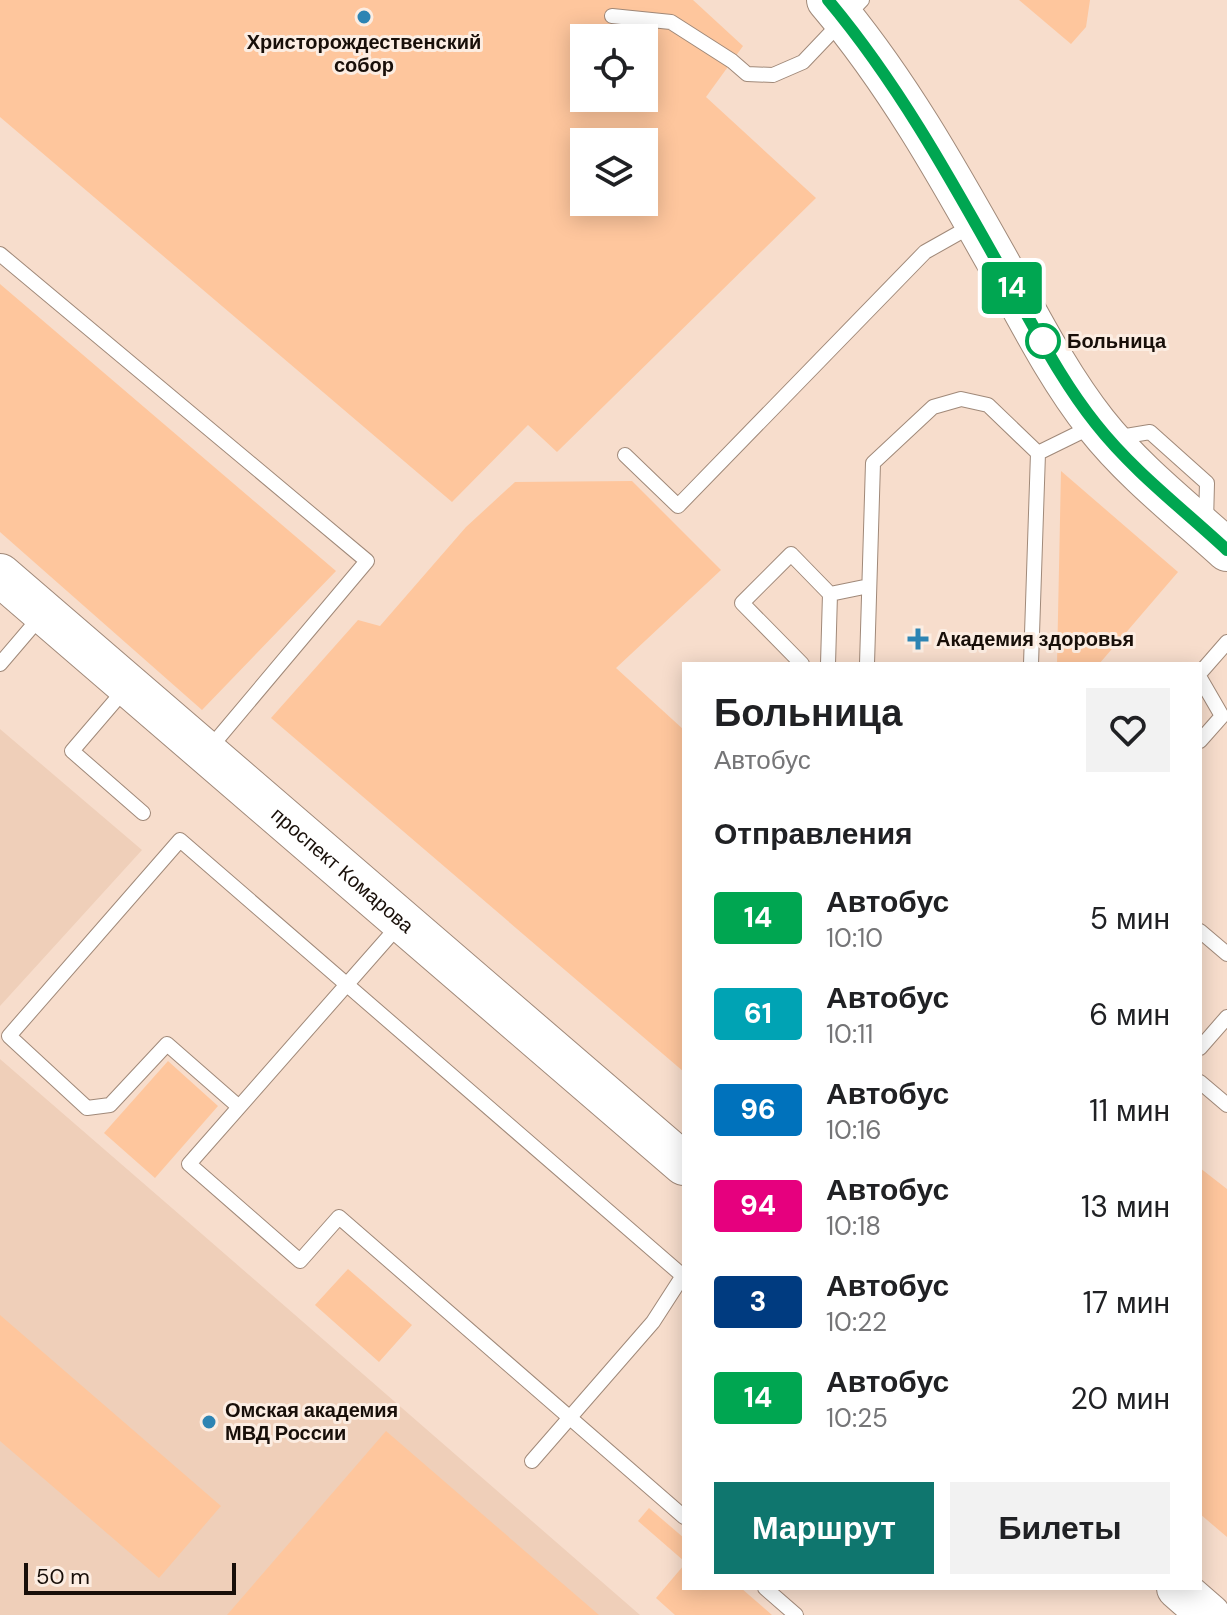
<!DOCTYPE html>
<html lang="ru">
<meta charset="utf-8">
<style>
:root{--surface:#fff;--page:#f2f2f2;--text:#202124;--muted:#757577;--accent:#0f766e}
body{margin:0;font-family:"DM Sans",sans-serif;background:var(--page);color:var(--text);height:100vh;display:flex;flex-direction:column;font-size:30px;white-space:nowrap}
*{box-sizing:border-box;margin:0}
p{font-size:26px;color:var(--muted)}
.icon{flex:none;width:44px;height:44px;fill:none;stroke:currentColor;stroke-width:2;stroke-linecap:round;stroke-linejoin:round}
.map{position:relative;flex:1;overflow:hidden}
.drawer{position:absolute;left:682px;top:662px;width:520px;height:928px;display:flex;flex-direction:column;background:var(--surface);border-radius:0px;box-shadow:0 4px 20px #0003}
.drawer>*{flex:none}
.badge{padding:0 16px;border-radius:6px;font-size:28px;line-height:52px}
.fabs{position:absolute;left:570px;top:24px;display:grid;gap:16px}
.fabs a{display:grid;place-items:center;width:88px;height:88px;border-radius:0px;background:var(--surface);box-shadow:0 4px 20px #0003;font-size:40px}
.scale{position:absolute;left:24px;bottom:20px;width:212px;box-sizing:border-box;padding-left:8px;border:4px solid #180f09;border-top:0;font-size:22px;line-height:28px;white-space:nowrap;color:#180f09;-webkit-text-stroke:6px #fcede2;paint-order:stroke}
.map>.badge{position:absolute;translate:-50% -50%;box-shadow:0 0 0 4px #fff}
h2{padding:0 32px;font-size:30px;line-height:72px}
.round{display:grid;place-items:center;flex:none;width:84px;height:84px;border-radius:0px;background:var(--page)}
.head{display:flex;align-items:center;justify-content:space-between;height:136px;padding:0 32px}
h1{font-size:38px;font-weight:700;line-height:60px}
.action{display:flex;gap:16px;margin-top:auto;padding:16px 32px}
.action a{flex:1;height:92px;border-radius:0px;background:var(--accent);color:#fff;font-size:32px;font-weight:700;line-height:92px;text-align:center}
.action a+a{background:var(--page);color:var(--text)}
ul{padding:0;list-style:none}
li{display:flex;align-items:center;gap:24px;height:96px;padding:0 32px}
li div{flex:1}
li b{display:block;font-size:30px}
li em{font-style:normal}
li .badge{min-width:88px;font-weight:700;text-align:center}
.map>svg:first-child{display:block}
.built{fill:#efcfb9}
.green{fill:#fec69d;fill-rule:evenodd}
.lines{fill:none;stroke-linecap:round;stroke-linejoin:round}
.lane-casing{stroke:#a08979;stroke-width:16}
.secondary-casing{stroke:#a08979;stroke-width:44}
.lane{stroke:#fff;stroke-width:14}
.secondary{stroke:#fff;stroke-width:42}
.line-casing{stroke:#fff;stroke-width:18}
.line{stroke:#00a651;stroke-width:12}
.poi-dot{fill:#2d84b3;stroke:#fcede2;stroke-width:3}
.stop-dot{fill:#fff;stroke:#00a651;stroke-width:4}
.labels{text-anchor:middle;stroke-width:6;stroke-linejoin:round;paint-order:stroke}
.poi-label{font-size:20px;font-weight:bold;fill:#180f09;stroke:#fcede2;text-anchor:start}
.stop-label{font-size:20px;font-weight:bold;fill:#180f09;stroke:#fcede2;text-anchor:start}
.street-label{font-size:20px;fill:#180f09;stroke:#fcede2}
</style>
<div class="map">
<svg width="1227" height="1615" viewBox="0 0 1227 1615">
<rect width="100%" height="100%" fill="#f7ddcc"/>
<!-- built -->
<path class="built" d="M0,729l142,121 -142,156z
M0,1059l195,169 445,387h-640z"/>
<!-- green -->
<path class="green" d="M0,0h693l50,46 -37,51 110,101 -259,254 -29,-27 -76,77 -452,-385zM584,38h60v60h-60zM584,142h60v60h-60z
M1019,0h71l-4,27 -15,17z
M0,284l336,287 -134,139 -202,-178z
M1061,471l117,101 -79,92h-42z
M632,481l89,89 -105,98 68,62v342l-413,-354 87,-98 22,6 86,-99 49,-45z
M168,1061l50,45 -63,72 -51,-45z
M1200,1168l27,21v348l-27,-23z
M348,1269l64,56 -33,37 -64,-57z
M0,1315l221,191 -62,72 -159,-137z
M386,1431l213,184h-372z
M649,1508l35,30v23l-46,-40z
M684,1565v23h57l31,27h-97l-19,-17z"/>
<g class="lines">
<defs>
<path id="lane" d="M612,16l59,6 61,39 15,13 26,1 30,-13 59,-62
M0,254l367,307 -158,188
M1114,438l36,-6 57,51 -1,39
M1038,453l53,-26
M625,455l53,51 247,-254 48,-27
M830,594l39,-8
M0,664l41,-48
M802,664l-60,-61 49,-49 39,40 -2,70
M867,664l6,-201 60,-56 28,-8 27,6 50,48 -7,211
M1200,673l27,-31
M1200,678l22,38 -22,25
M126,688l-54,63 71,62
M400,924l-211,240 111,97 39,-44 345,300
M1200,931l27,23
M1200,1048l27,-31
M1200,1082l27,23
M239,1107l-72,-63 -57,61 -23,3 -78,-72 171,-196 503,436
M532,1461l121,-139 31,-48
M765,1588l31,27"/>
<g id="secondary">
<path d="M828,0c68,80 120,173 171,264 30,54 59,112 97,160 37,47 87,86 131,126"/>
<path id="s1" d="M0,575l684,589"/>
<path d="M1178,1588l31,27"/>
</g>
</defs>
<!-- lane casing -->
<use href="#lane" class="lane-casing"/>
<!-- secondary casing -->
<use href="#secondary" class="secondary-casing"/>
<!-- lane -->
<use href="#lane" class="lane"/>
<!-- secondary -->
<use href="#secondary" class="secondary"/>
</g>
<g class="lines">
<defs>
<path id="line" d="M828,0c73,87 127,187 182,285 27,47 52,97 86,139 37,47 87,85 131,126"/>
</defs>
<!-- line casing -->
<use href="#line" class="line-casing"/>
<!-- line -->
<use href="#line" class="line"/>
</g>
<!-- markers -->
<g class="poi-dot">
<circle cx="364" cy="17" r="8"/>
<path d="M914 627h8v8h8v8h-8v8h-8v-8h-8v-8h8z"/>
<circle cx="209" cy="1422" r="8"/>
</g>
<circle class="stop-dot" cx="1043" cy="341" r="16"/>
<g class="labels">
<!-- poi labels -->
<g class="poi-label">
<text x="364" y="49" text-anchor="middle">Христорождественский<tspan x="364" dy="23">собор</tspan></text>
<text x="936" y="646">Академия здоровья</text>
<text x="225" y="1417">Омская академия<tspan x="225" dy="23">МВД России</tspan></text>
</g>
<!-- stop labels -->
<g class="stop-label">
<text x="1067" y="348">Больница</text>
</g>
<!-- street labels -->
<g class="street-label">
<text dy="7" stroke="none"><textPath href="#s1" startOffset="452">проспект Комарова</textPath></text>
</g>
</g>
</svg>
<div class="fabs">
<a><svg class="icon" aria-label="locate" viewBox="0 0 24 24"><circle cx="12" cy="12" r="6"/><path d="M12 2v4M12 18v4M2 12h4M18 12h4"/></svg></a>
<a><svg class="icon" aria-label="layers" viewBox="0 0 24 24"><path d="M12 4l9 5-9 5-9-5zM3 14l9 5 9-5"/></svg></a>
</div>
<div class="scale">50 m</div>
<b class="badge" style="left:1012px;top:288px;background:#00a651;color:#fff">14</b>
<section class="drawer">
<div class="head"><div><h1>Больница</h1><p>Автобус</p></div><a class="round"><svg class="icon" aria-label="heart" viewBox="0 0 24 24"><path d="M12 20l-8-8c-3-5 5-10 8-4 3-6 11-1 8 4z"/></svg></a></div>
<h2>Отправления</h2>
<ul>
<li><span class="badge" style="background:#00a651;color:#fff">14</span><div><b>Автобус</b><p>10:10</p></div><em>5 мин</em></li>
<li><span class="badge" style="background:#00a3b4;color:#fff">61</span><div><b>Автобус</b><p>10:11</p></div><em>6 мин</em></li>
<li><span class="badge" style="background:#0072bc;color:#fff">96</span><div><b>Автобус</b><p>10:16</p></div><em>11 мин</em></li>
<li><span class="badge" style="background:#e6007e;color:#fff">94</span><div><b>Автобус</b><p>10:18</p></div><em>13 мин</em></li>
<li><span class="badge" style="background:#003b80;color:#fff">3</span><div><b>Автобус</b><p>10:22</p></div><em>17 мин</em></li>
<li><span class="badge" style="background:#00a651;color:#fff">14</span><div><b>Автобус</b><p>10:25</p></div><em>20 мин</em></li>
</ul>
<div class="action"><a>Маршрут</a><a>Билеты</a></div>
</section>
</div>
